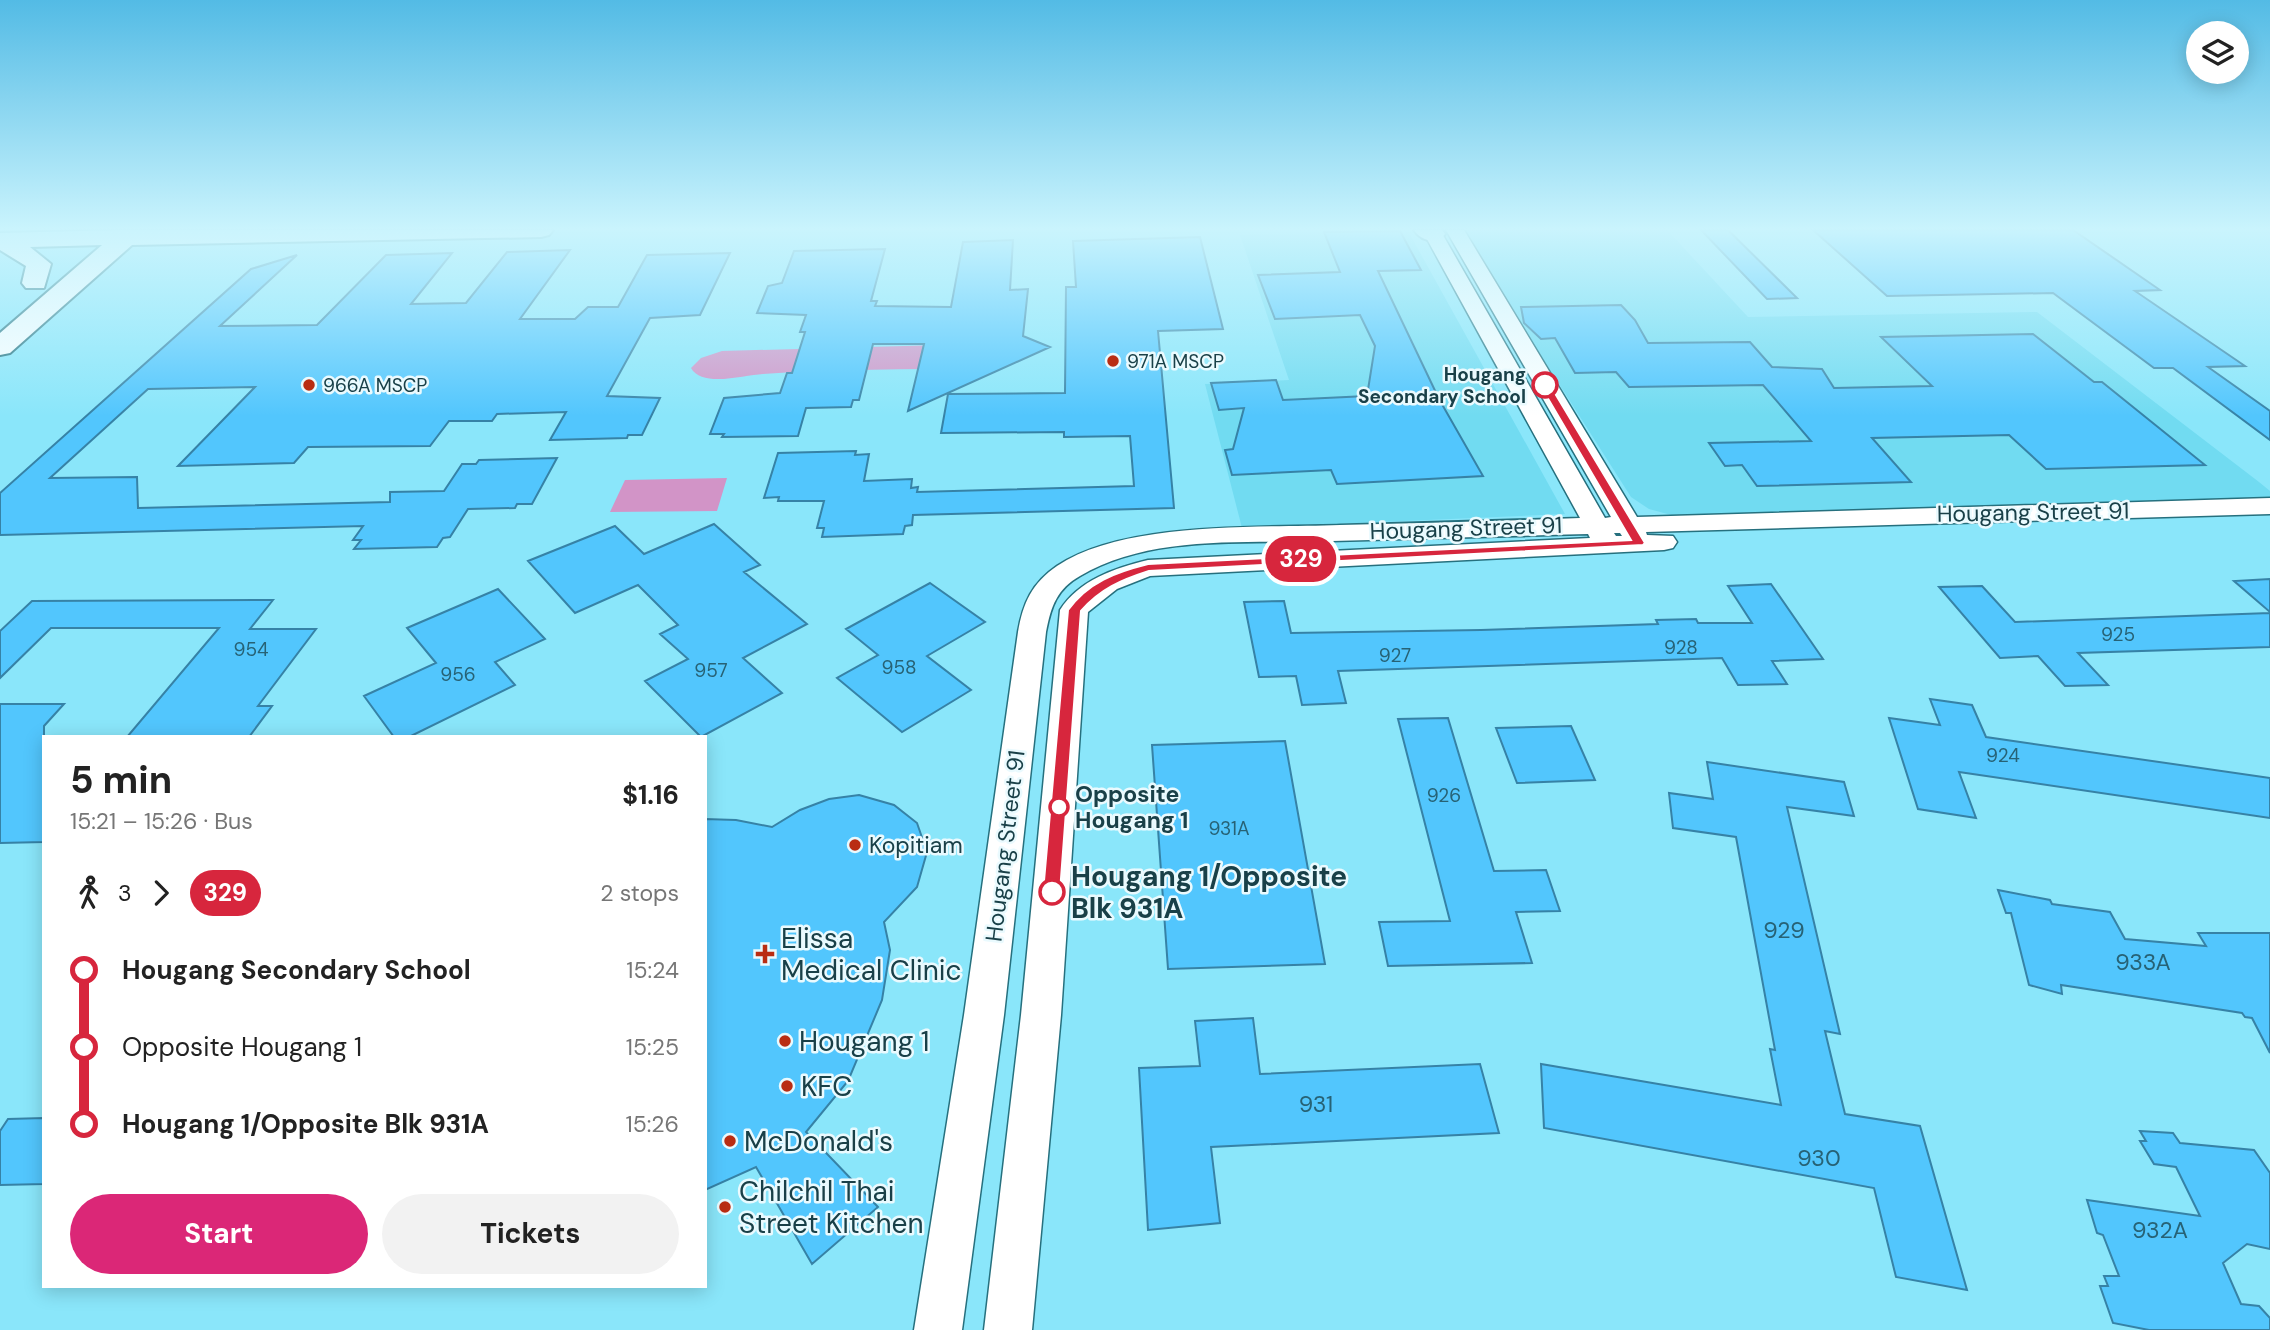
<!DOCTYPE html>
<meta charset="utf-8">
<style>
:root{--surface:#fff;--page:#f2f2f2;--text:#222;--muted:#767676;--accent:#db2777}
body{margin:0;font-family:"DM Sans",sans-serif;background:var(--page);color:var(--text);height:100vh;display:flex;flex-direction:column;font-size:26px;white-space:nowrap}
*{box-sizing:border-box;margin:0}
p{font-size:23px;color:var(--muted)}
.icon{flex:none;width:38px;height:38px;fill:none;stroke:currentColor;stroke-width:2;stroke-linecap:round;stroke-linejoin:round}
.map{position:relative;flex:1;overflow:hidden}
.sheet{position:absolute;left:42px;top:735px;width:665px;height:553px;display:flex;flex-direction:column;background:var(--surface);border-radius:0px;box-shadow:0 4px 18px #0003}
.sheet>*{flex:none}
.badge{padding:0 14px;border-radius:23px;font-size:24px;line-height:46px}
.controls{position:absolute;left:2186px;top:21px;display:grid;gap:14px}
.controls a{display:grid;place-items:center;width:63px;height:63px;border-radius:50%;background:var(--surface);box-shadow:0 4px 18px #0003;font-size:35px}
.map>.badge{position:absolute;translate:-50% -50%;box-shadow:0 0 0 4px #fff}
.legs{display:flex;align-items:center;gap:10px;height:77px;padding:0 28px;font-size:23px}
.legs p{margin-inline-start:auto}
.summary{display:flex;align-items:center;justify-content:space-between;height:119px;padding:0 28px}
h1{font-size:38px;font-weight:700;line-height:52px}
.button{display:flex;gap:14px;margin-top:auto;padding:14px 28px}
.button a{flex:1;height:80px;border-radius:42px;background:var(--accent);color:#fff;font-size:28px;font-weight:700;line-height:80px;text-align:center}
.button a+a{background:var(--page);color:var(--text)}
ul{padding:0 28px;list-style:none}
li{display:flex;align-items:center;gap:24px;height:77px;font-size:26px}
li i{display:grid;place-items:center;width:10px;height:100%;margin:0 9px;background:currentColor}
li i::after{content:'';width:18px;height:18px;margin:-9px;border:5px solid;border-radius:50%;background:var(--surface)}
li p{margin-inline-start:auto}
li:first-child i{background:linear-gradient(#0000 50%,currentColor 0)}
li:last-child i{background:linear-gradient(currentColor 50%,#0000 0)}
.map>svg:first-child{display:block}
.built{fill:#71dbf1}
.green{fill:#d294c7}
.building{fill:#52c6fd;stroke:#3682a6;stroke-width:2}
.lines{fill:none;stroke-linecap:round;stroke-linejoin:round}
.street-casing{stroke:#26707e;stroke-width:3}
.primary-casing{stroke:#26707e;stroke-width:4}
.street{fill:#fff;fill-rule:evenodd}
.primary{fill:#fff;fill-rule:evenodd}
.line-1{fill:#d7263d;stroke:#fff;stroke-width:2}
.poi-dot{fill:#b92d13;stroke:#eafafe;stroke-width:2.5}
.stop-1-dot{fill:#fff;stroke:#d7263d;stroke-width:3.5}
.labels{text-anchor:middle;stroke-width:5;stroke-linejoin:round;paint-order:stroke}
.far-poi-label{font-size:19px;fill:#194048;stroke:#eafafe;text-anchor:start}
.far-stop-label{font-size:19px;font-weight:bold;fill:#194048;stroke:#eafafe;text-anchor:end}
.number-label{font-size:19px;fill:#276275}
.street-label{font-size:23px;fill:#194048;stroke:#eafafe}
.stop-label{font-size:23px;font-weight:bold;fill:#194048;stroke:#eafafe;text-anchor:start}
.poi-label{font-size:23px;fill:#194048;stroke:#eafafe;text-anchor:start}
.near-number-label{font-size:23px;fill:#276275}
.near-stop-label{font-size:28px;font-weight:bold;fill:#194048;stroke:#eafafe;text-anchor:start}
.near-poi-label{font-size:28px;fill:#194048;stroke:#eafafe;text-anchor:start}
</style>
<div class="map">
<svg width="2270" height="1330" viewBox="0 0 2270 1330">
<rect width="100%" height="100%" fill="#8ae6fa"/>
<!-- built -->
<path class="built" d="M1461,230h206l81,87 289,-5 222,170 11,9v7l-595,18 -26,-7 -18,-12z
M1408,231l157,283 -323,14 -37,-144 84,-4 -49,-145z"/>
<!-- green -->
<path class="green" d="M976,344l4,25c-72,0 -145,0 -217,5 -19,1 -61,14 -72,-6l10,-10 21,-7z
M727,478l-10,33 -107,1 15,-32z"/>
<!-- building -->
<path class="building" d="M1701,230h27l69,68 -30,1z
M1813,230h260l87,60 -25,1 110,75 -37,1 62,44v29l-97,-72h-19l-101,-75 -166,3z
M1400,231l21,39 -43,1 61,128 44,77 -146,8 -6,-14 -99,5 -7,-25 8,-1 11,-41 -25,2 -8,-27 65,-3 7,20 84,-4 8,-50 -15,-31 -85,4 -17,-44 82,-3 -16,-40z
M1200,237l23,92 -65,2 16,177 -261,7 -1,10 -7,1 -2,8 -81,3 2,-9h-7l7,-27h-46l1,-4 -15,1 14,-45 78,-2 -1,4 14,-1 -5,27 48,-2 -1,9 7,-1 -1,5 217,-6 -4,-50 -66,1v-5l-123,1 7,-39 117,-1 1,-106h10l-3,-46z
M1013,240l-3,50 18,-1 -5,47 27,11 -142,64 16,-67h-51l-14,56h-6l-2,7 -45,1 -8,28 -76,1 2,-3h-14l14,-36 56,-5 7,-20h5l13,-41h-5l6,-17 -49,-2 11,-27 14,-3 12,-32 91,-2 -14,52h6l-2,5 76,1 12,-65z
M570,250l-50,69h55l13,-12h30l29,-52 83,-2 -30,62 -50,3 -43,78 53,2 -18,37h-14l-1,3 -77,2 16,-28 -69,2 -5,7h-43l-19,25 -122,1 -14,16 -116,3 77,-79 -107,2 -98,89 87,-1 1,31 252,-6v-10l54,-1 18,-27h14l3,-4 78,-2 -25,46h-15l-2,4 -47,1 -18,28 -7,1 -6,9 -83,2 7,-9h-8l10,-14 -363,9v-42l251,-224 46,-14 -77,71 97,-1 69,-70 66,-2 -41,51 55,-1 41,-51z
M1621,305l14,15 13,23 102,-1 22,25 50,2 12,19 98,-2 -51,-49 152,-3 61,48h8l103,83 -159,4 -37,-34 -137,3 39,44 -154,4 -15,-21 -17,1 -16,-23 102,-2 -48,-56 -134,2 -13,-15 -41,1 -20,-35 -14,1 -17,-16 -3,-16z
M714,524l46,41 -16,7 63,52 -64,34 39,35 -81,44 -56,-56 43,-22 -28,-25 18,-9 -40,-40 -63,28 -47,-52 87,-35 29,28z
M2270,579v33l-36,-31z
M930,583l55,39 -58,34 44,34 -69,42 -65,-54 41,-23 -32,-26z
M1771,584l52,75 -51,2 15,23 -49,1 -16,-27 -384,13 8,32 -44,2 -6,-29 -37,1 -15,-75 40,-1 7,32 190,-3 177,-6 -2,-4 40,-1 2,4h54l-24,-37z
M1982,586l33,36 255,-9v34l-192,6 30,32 -43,1 -27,-30 -38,2 -61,-71z
M498,589l47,50 -50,23 20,23 -106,52h-15l-30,-41 72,-33 -29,-35z
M273,600l-23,29h66l-58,77h14l-23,31h-122l92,-109h-168l-51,50v-47l32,-30z
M1930,699l42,6 14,32 284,41v40l-311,-46 17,46 -58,-9 -29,-91 51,7z
M0,704h64l-20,22v116l-44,1z
M1448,718l46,153 52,-1 14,41 -44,1 16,51 -144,3 -9,-44 71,-1 -52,-202z
M1571,726l24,54 -78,3 -21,-55z
M1285,741l40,223 -157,5 -16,-224z
M1707,762l137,20 10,34 -67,-9 53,227 -15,-3 20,83 75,12 47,164 -71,-13 -22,-89 -330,-60 -3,-64 240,41 -11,-56 5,1 -39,-213 -63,-9 -4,-35 44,6z
M859,795l35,10 23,18 10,29 -10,35 -33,35 6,28 -8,50 -34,81 -42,51 72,75 -66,57 -56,-97 -51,23v-371l31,1 36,7 28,-17 29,-11z
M1998,890l52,10 2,4 58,8 15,27 81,7 -8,-13h72v120l-18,-35 -7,-1 -3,-4 -181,-28 1,9 -33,-9 -18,-72h-5z
M1253,1018l7,56 220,-10 19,69 -288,14 9,76 -72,7 -9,-162 61,-2 -5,-45z
M44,1118v66l-44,1v-54l8,-12z
M2140,1131l33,2 7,10 74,7 16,23v76l-23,-5 -24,19 18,41 18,2 11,12v12h-121l-36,-7 -13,-37h8l-4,-10h15l-16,-41 -6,-2 -10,-33 113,16 -24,-49 -22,-3 -14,-23h6z"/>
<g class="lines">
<defs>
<path id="street" d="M1422,230h18l165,288 6,-1 -165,-287h18l173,287 633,-19v16l-624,18 1,3 26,1 4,6 -4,6 -9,2 -514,26 -33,13 -29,23 -27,403 -29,315h-48l37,-315 39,-405c19,-30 55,-42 88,-50l442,-22 -2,-4c-85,2 -171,5 -256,7 -80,3 -180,-8 -252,35 -23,13 -29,30 -34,56l-42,383 -42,315h-48l50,-315 54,-383c5,-29 14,-49 39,-66 67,-45 203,-38 283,-41 80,-2 160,-4 240,-7zM1614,533h6l2,3h-6z"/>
<path id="primary" d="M120,230h433l-4,5 -8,2 -409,8 -122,108 -10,2v-22l102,-88 -72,2 21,17 -7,24h-18l-4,-5 4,-17 -26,-16v-17z
M1414,230h28l3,4 -4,5c-11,3 -20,1 -27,-9z"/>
</defs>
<!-- street casing -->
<use href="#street" class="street-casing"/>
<!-- primary casing -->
<use href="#primary" class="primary-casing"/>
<!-- street -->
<use href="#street" class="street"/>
<!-- primary -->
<use href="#primary" class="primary"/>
</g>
<!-- sky -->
<linearGradient id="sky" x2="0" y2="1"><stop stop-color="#53bbe5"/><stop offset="0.55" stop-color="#caf4fd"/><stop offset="1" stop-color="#caf4fd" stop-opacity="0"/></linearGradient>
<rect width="2270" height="416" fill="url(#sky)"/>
<!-- line-1 -->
<path class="line-1" d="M1545,381l5,4 95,158 -2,2 -494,26c-28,9 -49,18 -68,40l-21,281 -8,7 -6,-2 -3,-5 25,-282c20,-28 48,-38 80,-46l483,-24 -91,-155z"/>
<!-- markers -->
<g class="poi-dot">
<circle cx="1113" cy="361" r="7"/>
<circle cx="309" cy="385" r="7"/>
<circle cx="855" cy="845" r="7"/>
<path d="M761.5 943.5h7v7h7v7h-7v7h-7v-7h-7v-7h7z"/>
<circle cx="785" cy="1041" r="7"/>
<circle cx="787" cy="1086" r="7"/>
<circle cx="730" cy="1141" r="7"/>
<circle cx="725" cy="1207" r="7"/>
</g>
<g class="stop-1-dot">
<circle cx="1545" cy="385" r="12"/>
<circle cx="1059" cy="807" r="9"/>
<circle cx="1052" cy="892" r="12"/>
</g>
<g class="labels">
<!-- far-poi labels -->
<g class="far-poi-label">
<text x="1127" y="368">971A MSCP</text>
<text x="323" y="392">966A MSCP</text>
</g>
<!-- far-stop labels -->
<g class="far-stop-label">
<text x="1526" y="381">Hougang<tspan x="1526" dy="22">Secondary School</tspan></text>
</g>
<!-- number labels -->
<g class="number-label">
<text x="2118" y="641">925</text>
<text x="1681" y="654">928</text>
<text x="251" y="656">954</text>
<text x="1395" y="662">927</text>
<text x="899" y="674">958</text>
<text x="711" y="677">957</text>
<text x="458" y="681">956</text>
<text x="2003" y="762">924</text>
<text x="1444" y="802">926</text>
<text x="1229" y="835">931A</text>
</g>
<!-- street labels -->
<g class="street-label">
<text transform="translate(2033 512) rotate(-1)" y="8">Hougang Street 91</text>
<text transform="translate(1466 528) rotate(-2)" y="8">Hougang Street 91</text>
<text transform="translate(1005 846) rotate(-83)" y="8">Hougang Street 91</text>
</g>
<!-- stop labels -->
<g class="stop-label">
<text x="1075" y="802">Opposite<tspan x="1075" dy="26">Hougang 1</tspan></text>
</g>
<!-- poi labels -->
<g class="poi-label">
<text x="869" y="853">Kopitiam</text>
</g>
<!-- near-number labels -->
<g class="near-number-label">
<text x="1784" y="938">929</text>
<text x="2143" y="970">933A</text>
<text x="1316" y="1112">931</text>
<text x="1819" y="1166">930</text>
<text x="2160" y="1238">932A</text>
</g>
<!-- near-stop labels -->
<g class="near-stop-label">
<text x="1071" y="886">Hougang 1/Opposite<tspan x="1071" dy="32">Blk 931A</tspan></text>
</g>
<!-- near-poi labels -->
<g class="near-poi-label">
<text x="781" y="948">Elissa<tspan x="781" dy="32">Medical Clinic</tspan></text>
<text x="799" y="1051">Hougang 1</text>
<text x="801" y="1096">KFC</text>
<text x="744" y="1151">McDonald's</text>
<text x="739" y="1201">Chilchil Thai<tspan x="739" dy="32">Street Kitchen</tspan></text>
</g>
</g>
</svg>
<div class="controls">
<a><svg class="icon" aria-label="layers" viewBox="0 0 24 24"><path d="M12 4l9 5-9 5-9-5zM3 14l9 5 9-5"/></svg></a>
</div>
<b class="badge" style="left:1301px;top:559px;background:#d7263d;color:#fff">329</b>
<section class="sheet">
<div class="summary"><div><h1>5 min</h1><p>15:21 – 15:26 · Bus</p></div><b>$1.16</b></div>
<div class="legs"><svg class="icon" aria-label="walk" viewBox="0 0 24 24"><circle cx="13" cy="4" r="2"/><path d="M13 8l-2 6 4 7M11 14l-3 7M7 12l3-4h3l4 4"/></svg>3<svg class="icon" aria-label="forward" viewBox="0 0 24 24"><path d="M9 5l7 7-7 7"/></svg><b class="badge" style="background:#d7263d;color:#fff">329</b><p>2 stops</p></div>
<ul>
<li><i style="color:#d7263d"></i><b>Hougang Secondary School</b><p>15:24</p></li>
<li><i style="color:#d7263d"></i><span>Opposite Hougang 1</span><p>15:25</p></li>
<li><i style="color:#d7263d"></i><b>Hougang 1/Opposite Blk 931A</b><p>15:26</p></li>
</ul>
<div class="button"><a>Start</a><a>Tickets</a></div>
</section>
</div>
